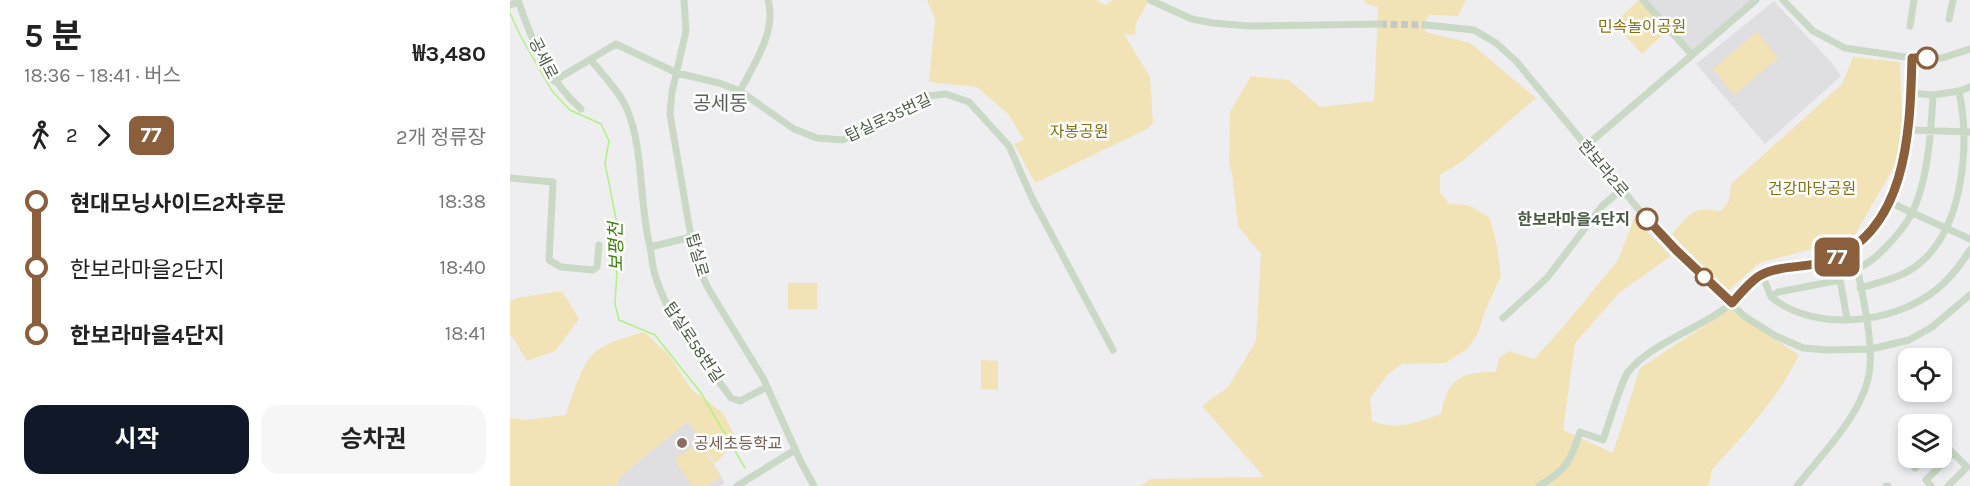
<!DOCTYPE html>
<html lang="ko">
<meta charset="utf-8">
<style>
:root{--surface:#fff;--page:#f6f6f6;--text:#222;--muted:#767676;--accent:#111827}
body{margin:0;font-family:Karla,"Noto Sans KR",sans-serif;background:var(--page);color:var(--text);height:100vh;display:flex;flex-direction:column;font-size:22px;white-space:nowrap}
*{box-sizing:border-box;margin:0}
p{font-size:20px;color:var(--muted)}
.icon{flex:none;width:33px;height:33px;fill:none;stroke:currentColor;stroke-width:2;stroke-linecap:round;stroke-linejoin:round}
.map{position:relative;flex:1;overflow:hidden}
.panel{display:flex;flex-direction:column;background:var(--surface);width:510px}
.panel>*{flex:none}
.badge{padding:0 12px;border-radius:9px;font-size:21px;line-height:39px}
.fabs{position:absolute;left:1388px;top:348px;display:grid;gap:12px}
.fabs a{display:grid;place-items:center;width:54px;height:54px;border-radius:12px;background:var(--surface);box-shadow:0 3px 9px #0003;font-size:30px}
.map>.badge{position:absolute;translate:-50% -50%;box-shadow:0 0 0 3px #fff}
.legs{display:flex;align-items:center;gap:9px;height:66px;padding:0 24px;font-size:20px}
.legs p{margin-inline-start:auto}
.head{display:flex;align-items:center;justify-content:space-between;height:102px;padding:0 24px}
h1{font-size:33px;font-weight:700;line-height:45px}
.primary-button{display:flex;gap:12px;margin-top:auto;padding:12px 24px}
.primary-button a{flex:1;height:69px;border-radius:18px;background:var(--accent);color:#fff;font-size:24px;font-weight:700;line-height:69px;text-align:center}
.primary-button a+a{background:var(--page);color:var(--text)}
ul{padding:0 24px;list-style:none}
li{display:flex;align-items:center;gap:21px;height:66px;font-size:22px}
li i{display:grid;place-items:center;width:9px;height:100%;margin:0 8px;background:currentColor}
li i::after{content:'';width:15px;height:15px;margin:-8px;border:4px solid;border-radius:50%;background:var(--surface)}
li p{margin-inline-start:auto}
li:first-child i{background:linear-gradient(#0000 50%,currentColor 0)}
li:last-child i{background:linear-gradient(currentColor 50%,#0000 0)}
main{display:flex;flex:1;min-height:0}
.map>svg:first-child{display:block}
.education{fill:#dfdfe1}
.green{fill:#f2e3b7}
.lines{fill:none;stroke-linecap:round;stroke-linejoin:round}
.stream{stroke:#b1f281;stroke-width:1.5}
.minor-tunnel{stroke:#c4c9c5;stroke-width:7;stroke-dasharray:7 3.5;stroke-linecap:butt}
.minor{stroke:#c9d9c5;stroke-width:7}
.line-1-casing{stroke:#fff;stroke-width:14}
.line-1{stroke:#8b5e3c;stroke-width:9}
.stop-1-dot{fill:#fff;stroke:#8b5e3c;stroke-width:3}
.education-dot{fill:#8d6e63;stroke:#fff;stroke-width:2}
.labels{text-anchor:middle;stroke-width:5;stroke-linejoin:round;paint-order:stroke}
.park-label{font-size:16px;fill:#837310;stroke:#fff}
.street-label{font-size:16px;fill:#485c44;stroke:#fff}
.stop-label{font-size:16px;font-weight:bold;fill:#485c44;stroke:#fff;text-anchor:end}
.education-label{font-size:16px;fill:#785e54;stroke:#fff;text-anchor:start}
.water-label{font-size:18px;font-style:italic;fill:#3a8206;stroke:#fff}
.quarter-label{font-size:20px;fill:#5a6359;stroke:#fff}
</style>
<main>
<section class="panel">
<div class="head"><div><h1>5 분</h1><p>18:36 – 18:41 · 버스</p></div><b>₩3,480</b></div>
<div class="legs"><svg class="icon" aria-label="walk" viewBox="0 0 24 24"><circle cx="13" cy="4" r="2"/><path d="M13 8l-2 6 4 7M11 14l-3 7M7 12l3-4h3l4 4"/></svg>2<svg class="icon" aria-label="forward" viewBox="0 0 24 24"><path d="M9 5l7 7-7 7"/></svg><b class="badge" style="background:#8b5e3c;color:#fff">77</b><p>2개 정류장</p></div>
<ul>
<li><i style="color:#8b5e3c"></i><b>현대모닝사이드2차후문</b><p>18:38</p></li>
<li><i style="color:#8b5e3c"></i><span>한보라마을2단지</span><p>18:40</p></li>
<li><i style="color:#8b5e3c"></i><b>한보라마을4단지</b><p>18:41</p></li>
</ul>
<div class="primary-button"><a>시작</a><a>승차권</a></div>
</section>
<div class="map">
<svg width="1460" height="486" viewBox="0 0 1460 486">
<rect width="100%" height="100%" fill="#eeedf0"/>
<!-- education -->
<path class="education" d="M1133,0h113l-64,55z
M1264,1l57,61 10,14 -76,68 -69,-80z
M178,421l37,62 -5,3h-105l7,-11z"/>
<!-- green -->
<path class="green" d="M417,0h169l10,5 7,-5h36l-13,23 -1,12 -11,-1 26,43 3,46 -6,6 -112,54 -21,-39 10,-4 -16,-26 -31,-27 -48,-5 6,-63z
M854,0h102l-8,16 -29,-1 -7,11 4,6 44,11 66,55 -72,62 -24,15v17l9,12 20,1 21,13 7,28 4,30 -16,35 -7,22 -10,15 -22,15 -44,1 -14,10 -18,24 2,23c25,10 45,1 69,-7 7,-36 19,-42 55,-42l3,-14 10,-7 25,8 29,-32 55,-67 16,-42 37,38 -52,37 -44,50 -12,87 50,23 27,-85 90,-59 69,46c-21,44 -56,80 -88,116v6l-3,9h-568l11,-7 113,-2 -62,-71 26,-19 28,-46 5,-87 -23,-28 -6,-52 -3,-10 1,-52 21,-36 38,4 31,27 54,-6 4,-94 -11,-3z
M1129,0h4l26,29 -27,25 -28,-31z
M1247,32l21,26 -44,37 -21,-26z
M1343,57l47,5 3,89 -50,87 -94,25 -32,29 -55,-58c20,-22 19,-27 49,-23l8,-10 2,-17 111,-100z
M278,283h29v26h-29z
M52,291l17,28 -24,32 -28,10 -15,-25h-2v-34l6,-4z
M134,332l25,23 23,35 30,22 15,28 -22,24 -27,-43 -66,54 -7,11h-105v-68l15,2 40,-5c7,-17 15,-47 27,-60 11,-12 37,-19 52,-23z
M471,360l17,1v29l-17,-1z
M189,443l22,34 -14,9h-15l-18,-27z"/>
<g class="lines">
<!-- stream -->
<path class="stream" d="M0,13l10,22 32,56 18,19 31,14 8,17 -4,22 14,71 -4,70 4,16 36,15 46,58 44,75"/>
<!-- minor-tunnel -->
<path class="minor-tunnel" d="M870,24l46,1"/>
<!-- minor -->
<path class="minor" d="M8,0c13,40 31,81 63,109
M174,0l2,31 -14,61 -2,22 21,123 9,34 8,17 55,90 38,84 13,24
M640,0l42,19 21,4 36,3 131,-2
M1133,0l49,55
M1273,0l30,31 32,17 67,10h30l28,-9
M0,5l8,-3
M1439,19l4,-19
M916,25l48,5 22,13 20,18 143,173 85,82 30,19 29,13 25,2 43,-1 38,-9 23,-13 38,-32
M1400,26l4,-26
M81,60c12,15 28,31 36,49 17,41 12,94 23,138
M44,81l62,-37 61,29 42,10 21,8 54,38 23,9 26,2 84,-44 19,-2 23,8 40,44 23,52 81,152
M230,91c14,-27 37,-60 28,-91
M1401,93l22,2
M1399,130l61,2
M1076,146l170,-146
M0,178l43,4 -4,78 12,7 32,3 4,-3 2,-22
M1379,202l81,37
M181,237l-41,10c2,9 2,19 5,28 12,43 50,86 76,123l9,3 27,-14
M1326,257l11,62
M1347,268c11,-3 18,-11 26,-18 11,-11 22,-23 29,-37 16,-33 19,-81 21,-118l26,-4 11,-4
M1252,274l9,23
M1330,280l-62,12 -7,5c44,36 124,27 166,-8 14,-11 24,-25 33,-39
M1350,288c21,-6 44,-11 60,-25 44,-37 50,-119 39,-172
M993,318l44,-40 55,-72 20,-17
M1431,441l26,26 -19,19
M1400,458l-1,1 6,9 11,-10
M227,486l58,-36
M1029,486c28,-17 31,-24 41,-54l23,8c5,-13 18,-59 25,-68 24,-30 77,-45 105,-70 10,-9 18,-23 30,-28 23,-9 49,-6 71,-16 75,-33 76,-131 78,-200
M1287,486c24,-31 65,-71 72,-112 6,-33 -10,-93 -16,-128
M1376,486h2
M1421,486l-5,-6 27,-27"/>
</g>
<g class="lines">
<defs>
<path id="line-1" d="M1137,219l29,31 56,53c8,-9 18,-22 29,-28 19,-10 43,-7 63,-13 84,-28 86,-131 88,-204h15"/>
</defs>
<!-- line-1 casing -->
<use href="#line-1" class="line-1-casing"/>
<!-- line-1 -->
<use href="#line-1" class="line-1"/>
</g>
<!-- markers -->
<g class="stop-1-dot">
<circle cx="1417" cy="58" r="10"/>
<circle cx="1137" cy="219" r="10"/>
<circle cx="1194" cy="277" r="8"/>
</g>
<circle class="education-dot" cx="172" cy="443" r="6"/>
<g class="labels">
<!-- park labels -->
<g class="park-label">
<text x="1132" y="32">민속놀이공원</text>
<text x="569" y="137">자봉공원</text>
<text x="1302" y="194">건강마당공원</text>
</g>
<!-- street labels -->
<g class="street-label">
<text transform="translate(34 58) rotate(63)" y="6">공세로</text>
<text transform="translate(378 117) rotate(-25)" y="6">탑실로35번길</text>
<text transform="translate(1094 168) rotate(50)" y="6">한보라2로</text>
<text transform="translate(188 255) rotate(74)" y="6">탑실로</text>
<text transform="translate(184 342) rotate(56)" y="6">탑실로58번길</text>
</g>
<!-- stop labels -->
<g class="stop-label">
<text x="1120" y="225">한보라마을4단지</text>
</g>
<!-- education labels -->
<g class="education-label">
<text x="184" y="449">공세초등학교</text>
</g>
<!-- water labels -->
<g class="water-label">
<text transform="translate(106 247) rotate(-91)" y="6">보평천</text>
</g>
<!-- quarter labels -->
<g class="quarter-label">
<text x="210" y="110">공세동</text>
</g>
</g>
</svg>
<div class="fabs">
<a><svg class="icon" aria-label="locate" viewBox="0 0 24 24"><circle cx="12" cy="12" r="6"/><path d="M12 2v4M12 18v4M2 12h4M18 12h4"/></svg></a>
<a><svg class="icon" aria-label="layers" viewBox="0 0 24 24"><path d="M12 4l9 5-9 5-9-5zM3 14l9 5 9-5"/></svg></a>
</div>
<b class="badge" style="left:1327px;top:257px;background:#8b5e3c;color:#fff">77</b>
</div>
</main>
